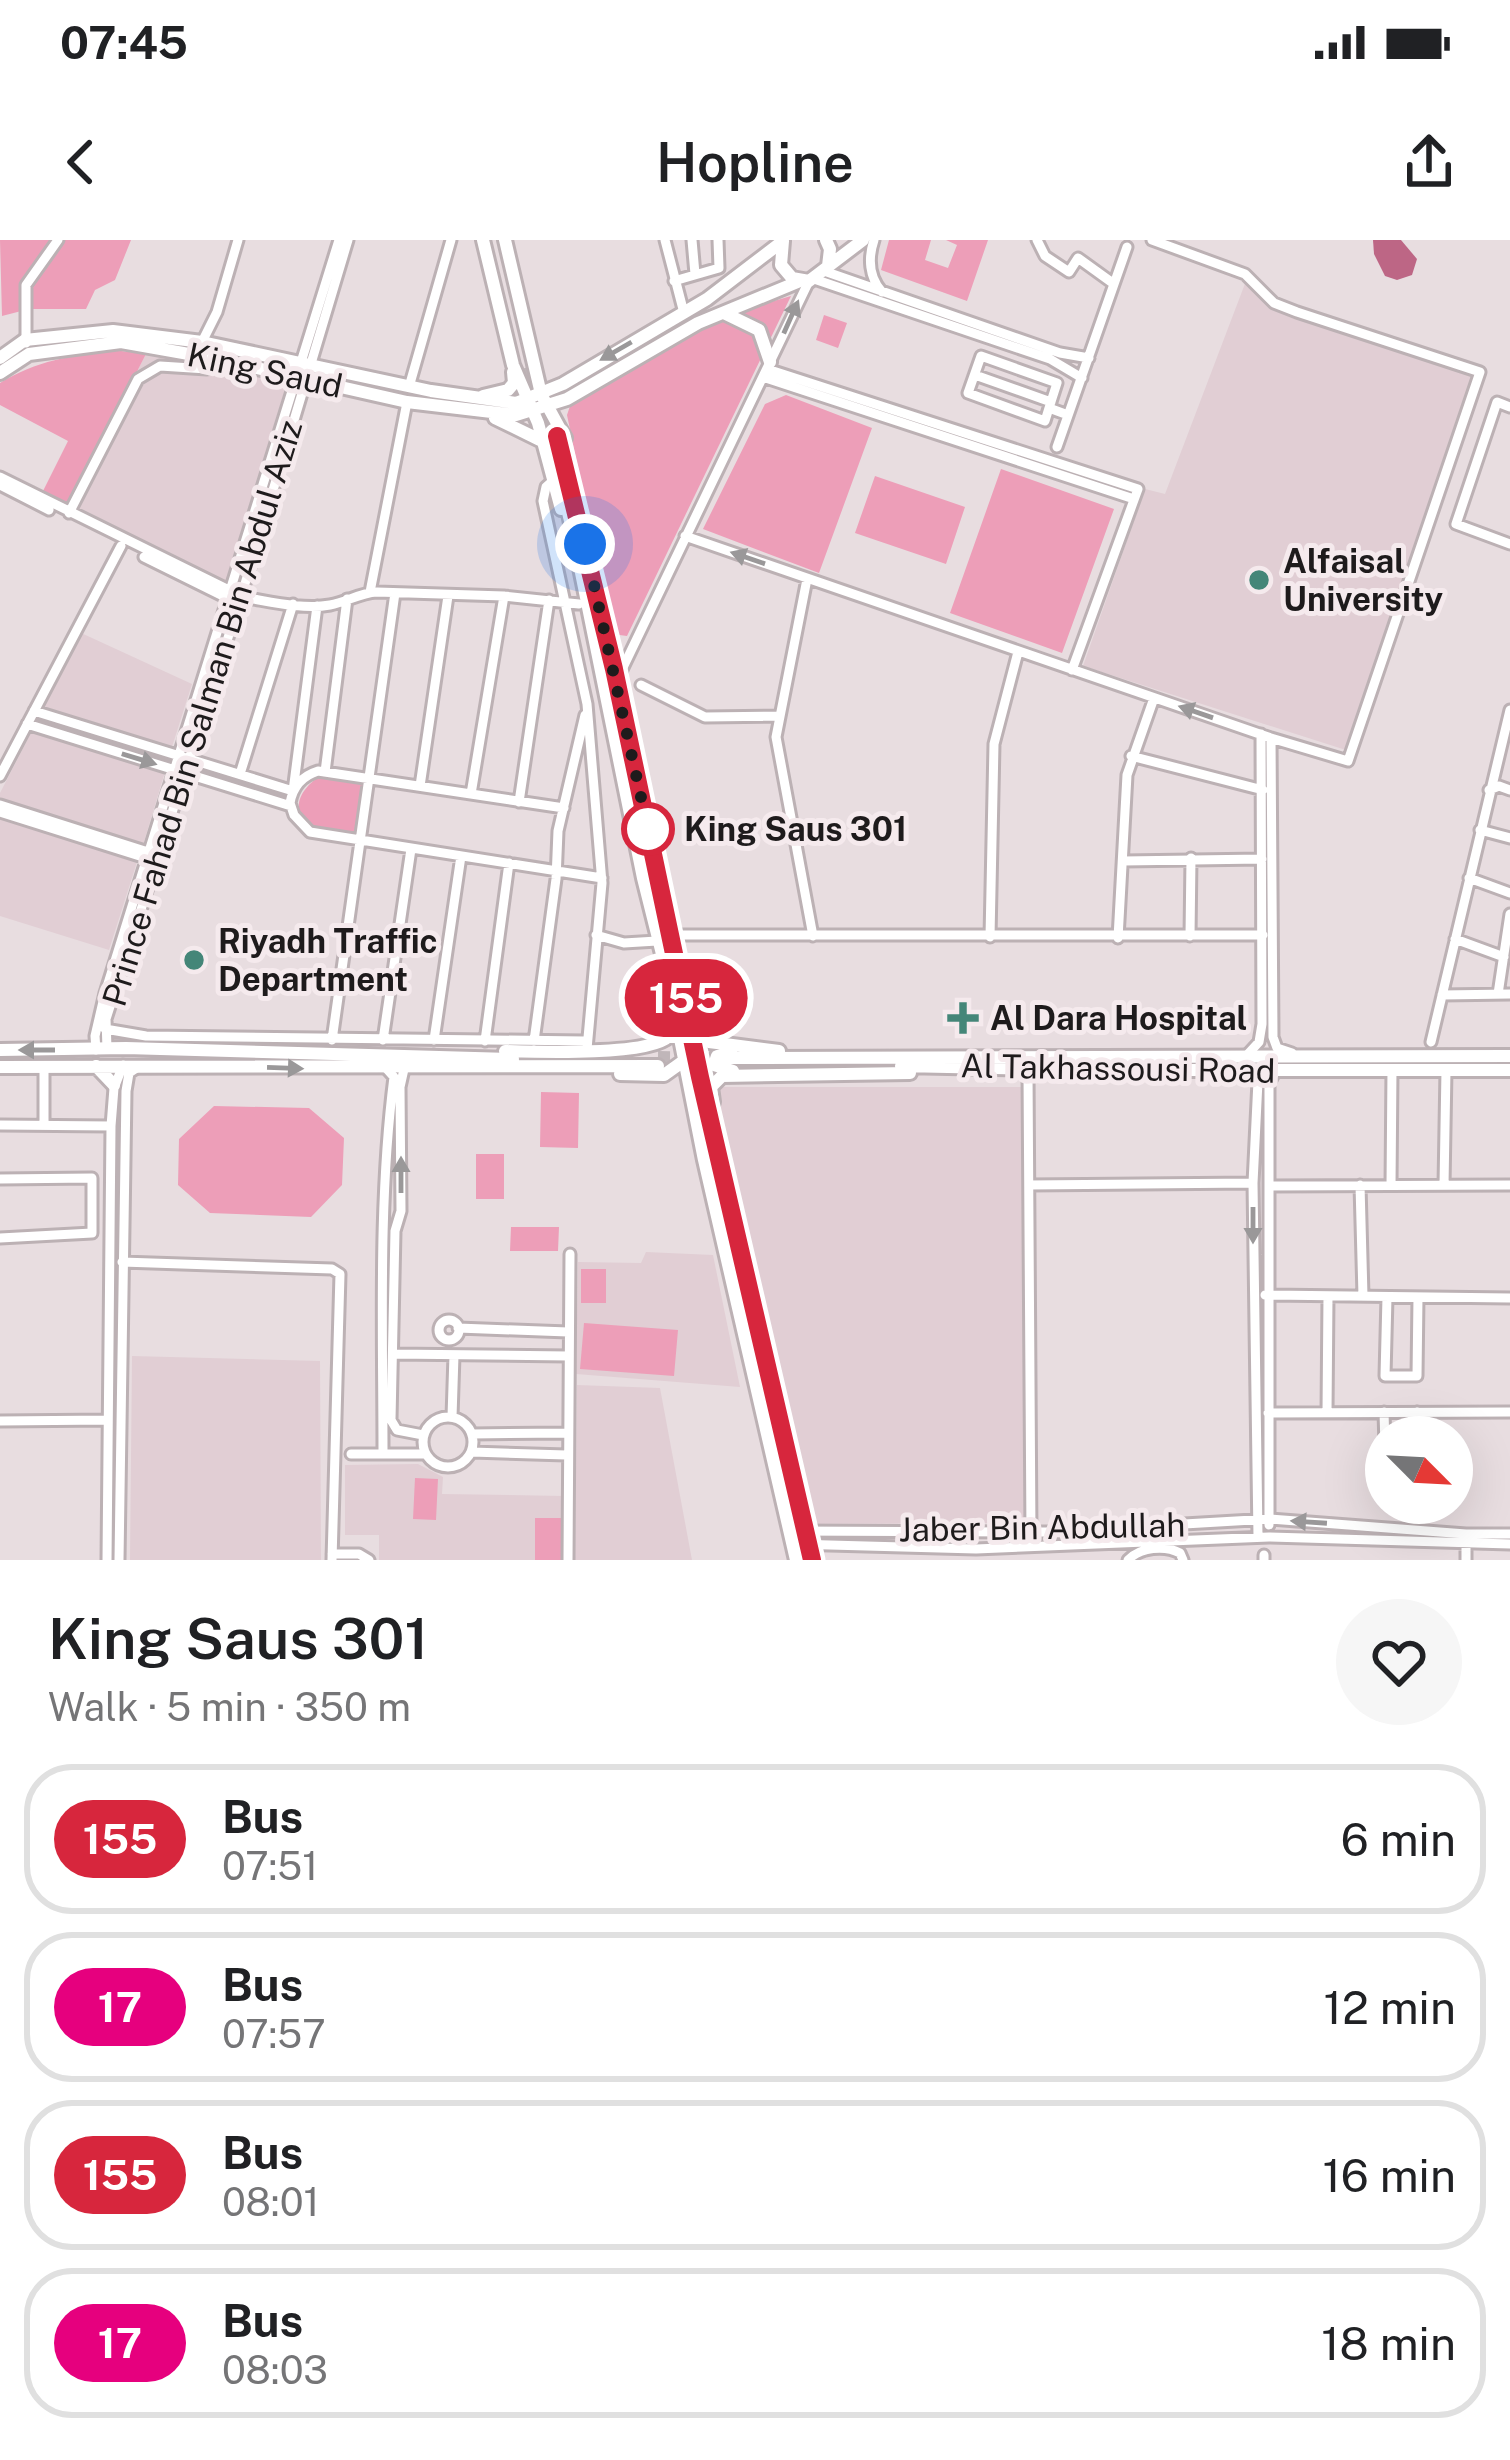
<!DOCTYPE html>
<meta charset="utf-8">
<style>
:root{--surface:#fff;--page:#f6f6f6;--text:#202124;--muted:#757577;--line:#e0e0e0}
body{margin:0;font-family:"Public Sans",sans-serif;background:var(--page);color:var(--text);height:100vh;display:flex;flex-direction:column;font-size:45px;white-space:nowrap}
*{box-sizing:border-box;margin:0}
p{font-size:39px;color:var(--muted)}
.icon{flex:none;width:66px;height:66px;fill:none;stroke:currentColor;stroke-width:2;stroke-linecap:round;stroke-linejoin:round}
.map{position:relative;height:1320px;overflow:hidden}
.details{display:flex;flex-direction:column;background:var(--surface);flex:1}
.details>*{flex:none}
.badge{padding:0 24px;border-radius:39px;font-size:42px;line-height:78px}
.needle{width:78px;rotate:114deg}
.controls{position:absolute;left:1365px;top:1176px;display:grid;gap:24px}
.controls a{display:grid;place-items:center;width:108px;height:108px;border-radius:50%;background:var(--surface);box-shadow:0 12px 48px #0002;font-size:60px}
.you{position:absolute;width:60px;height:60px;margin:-30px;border:9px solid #fff;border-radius:50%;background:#1a73e8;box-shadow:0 0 0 18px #1a73e833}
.map>.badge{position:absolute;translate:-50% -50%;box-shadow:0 0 0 6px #fff}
.round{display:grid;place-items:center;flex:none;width:126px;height:126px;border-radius:63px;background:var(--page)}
.overview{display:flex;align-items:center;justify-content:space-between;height:204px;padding:0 48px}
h1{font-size:57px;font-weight:600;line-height:90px}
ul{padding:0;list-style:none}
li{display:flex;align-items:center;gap:36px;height:150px;margin:0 24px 18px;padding:0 24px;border:6px solid var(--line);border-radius:48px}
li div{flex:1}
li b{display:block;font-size:45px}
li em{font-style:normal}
li .badge{min-width:132px;font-weight:700;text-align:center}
.status{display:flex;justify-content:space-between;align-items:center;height:84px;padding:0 60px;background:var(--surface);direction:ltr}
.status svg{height:33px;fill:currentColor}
header{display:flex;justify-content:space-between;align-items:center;height:156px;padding:0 48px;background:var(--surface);font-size:54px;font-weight:600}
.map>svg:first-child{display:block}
.built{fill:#e1ced4}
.green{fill:#ed9eb8}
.water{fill:#bd6685}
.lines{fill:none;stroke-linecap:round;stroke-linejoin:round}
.major-tunnel{stroke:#c0b6b9;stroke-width:12;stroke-dasharray:12 6;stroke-linecap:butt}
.minor-casing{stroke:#bcb1b4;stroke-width:15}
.major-casing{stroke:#bcb1b4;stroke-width:18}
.minor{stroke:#fff;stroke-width:9}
.major{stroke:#fff;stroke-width:12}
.oneway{fill:#9a9899}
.line-casing{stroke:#fff;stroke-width:27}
.line{stroke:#d7263d;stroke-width:18}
.walk{stroke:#1e1b1c;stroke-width:12;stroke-dasharray:0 21.6}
.poi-dot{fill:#448678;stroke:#f5eaed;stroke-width:4.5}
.stop-dot{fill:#fff;stroke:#d7263d;stroke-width:6}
.labels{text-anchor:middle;stroke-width:10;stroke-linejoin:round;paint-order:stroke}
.street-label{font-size:33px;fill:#1e1b1c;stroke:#f5eaed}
.poi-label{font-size:33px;font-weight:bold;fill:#1e1b1c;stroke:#f5eaed;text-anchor:start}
.stop-label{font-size:33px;font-weight:bold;fill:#1e1b1c;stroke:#f5eaed;text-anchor:start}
</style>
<div class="status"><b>07:45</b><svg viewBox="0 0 49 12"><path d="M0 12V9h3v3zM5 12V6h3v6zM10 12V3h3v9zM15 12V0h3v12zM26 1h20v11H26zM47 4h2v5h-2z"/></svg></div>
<header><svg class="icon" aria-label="back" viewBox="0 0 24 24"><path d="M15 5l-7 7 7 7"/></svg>Hopline<svg class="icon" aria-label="share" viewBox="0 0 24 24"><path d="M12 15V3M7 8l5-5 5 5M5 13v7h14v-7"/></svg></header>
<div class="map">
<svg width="1510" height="1320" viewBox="0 0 1510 1320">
<rect width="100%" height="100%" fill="#e8dde0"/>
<!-- built -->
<path class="built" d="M1246,41l28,25 199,71 -124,374 -266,-85 62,-177 20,5z
M146,114l60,9 81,20 -62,203 -157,-80z
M79,392l113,52 -21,66 -131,-38z
M32,491l133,41 -22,73 -143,-40v-12z
M0,578l137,44 -28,88 -109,-34z
M715,847h309l1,436 -215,1z
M646,1012l67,3 27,132 -164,-13 2,-112 63,1z
M132,1116l188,5 1,199h-191z
M577,1145l83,3 32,172h-117z
M418,1224l25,13 -1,17 123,2 -2,64h-184v-25h-34v-70z"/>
<!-- green -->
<path class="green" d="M0,0h131l-16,40 -20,10 -9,19h-57l-27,7z
M889,0h42l-6,20 23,8 9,-23 -11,-5h42l-21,61 -86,-31z
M791,56l-164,340 -15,-2 -45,-219 4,-12 156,-88z
M824,75l23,8 -9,25 -22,-8z
M113,110l33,4 -78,152 -26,-13 26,-52 -68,-36v-22c36,-22 72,-28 113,-33z
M786,155l86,33 -53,145 -116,-44 62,-125z
M1001,229l113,40 -52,144 -112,-40z
M875,236l90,31 -19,57 -91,-31z
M321,536l42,8 -5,50c-15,-2 -39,-2 -50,-10 -20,-16 -4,-39 13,-48z
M541,852l38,1 -1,55 -38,-1z
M214,866l95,2 35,30 -2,47 -31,32 -101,-4 -32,-28 1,-46z
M476,914h28v45h-28z
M511,987h48l-1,24h-48z
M581,1029h25v34h-25z
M584,1083l94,7 -4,46 -94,-7z
M415,1238l23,1 -2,41 -23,-1z
M535,1278h28v42h-28z"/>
<!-- water -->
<path class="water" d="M1373,0h28l16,19 -5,16 -15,5 -12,-4 -11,-22z"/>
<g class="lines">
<!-- major-tunnel -->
<path class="major-tunnel" d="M522,129l10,27
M540,175l10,23
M658,817l66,1"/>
<defs>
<path id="minor" d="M665,0l19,73
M692,0l3,34
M874,0c-6,18 -5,37 8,52
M1037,0l8,16 24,16 9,-14 36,26
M1152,0l93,34 29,29 23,9 183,60 -132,389 -77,-23
M824,31l236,82 29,5
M814,39l236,80 32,19
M674,41l45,-13 -1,-28
M202,102l15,-30 21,-72
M26,103v-58l32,-45
M767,129l371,120 -66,181
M975,135l76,27
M763,137l371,122
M409,147l42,-147
M1510,167l-13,-5 -41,122 54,20
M1049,168l-4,13 -77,-28 13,-37 76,27 -8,25 19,7
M1057,207l70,-200
M0,237l229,113
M554,240l-8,7 -3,14 44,203 15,179 -15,166
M0,245l49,25
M69,273l69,-134 22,-13 47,3 10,-10
M685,296l586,202 2,299 4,11 15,5
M144,317l83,41
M807,339l-31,158 37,199
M370,352l37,-190
M241,357c27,4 61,13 89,8 17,-3 29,-12 47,-13l127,4 75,8
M616,442l193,-401
M641,445l64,32 75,-1
M34,471l259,80 24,-185
M27,484l264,82
M1131,516l132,34
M325,532l22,-173
M240,534l53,-170
M0,536l121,-230
M420,546l28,-190
M1489,550l10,-4 11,4
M471,554l33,-198
M519,562l30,-202
M0,565l148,47
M564,568l-246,-37c-16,5 -25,15 -28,32l4,12 16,17 292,46
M0,572l146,46
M1480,590l30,8
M1123,621l139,-2
M1469,638l41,15
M596,695l28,8 33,-2
M671,695h592
M1190,696l1,-78
M990,697l4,-193 24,-92
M1118,698l9,-163 27,-77
M1455,699l49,18
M1498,754l12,-80
M1442,755l68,-1
M105,789l41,7 439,5
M332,800l63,-447
M383,800l28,-191
M434,800l27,-184
M485,801l24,-178
M534,801l22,-162 2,-48 27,-116
M1431,802l79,-332
M107,809l-1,-30 135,-422 107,-357
M96,810l-1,-14 10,-43 234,-753
M1247,815l12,-13 3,-18 -1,-290
M404,829l-4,18 1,124 -6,20 -4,189 6,10 26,5
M1249,830l9,11 -5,102 5,354
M1028,833l3,463
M0,885l111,1
M44,885v-59
M0,939l92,-1v55l-92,5
M1029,945l224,-2
M1360,945l3,111
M1391,945l1,-116
M1444,945l2,-115
M1269,946l241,-1
M122,1022l210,7 8,5 -8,286
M1265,1055l245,3
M1387,1057l-2,79h32l1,-79
M439 1090a10 10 0 1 1 20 0a10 10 0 1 1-20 0Z
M458,1088l110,4
M393,1114l175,2
M1327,1172l1,-116
M1384,1172l2,67
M1417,1172l1,25
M1268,1173l242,-1
M423 1202a25 25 0 1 1 50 0a25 25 0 1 1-50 0Z
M452,1177l2,-62
M0,1181l108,-1
M472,1194l95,-1
M472,1212l94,3
M351,1214h74
M383,1214c0,-125 -5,-253 11,-377l-9,-10
M1269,1285v-441l7,-14
M790,1291l257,1 223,-13 196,15h44
M1466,1300v20
M793,1304l183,5 293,-12 241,7
M332,1314h27l10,6
M107,1320l4,-434 3,-38 9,-23
M119,1320l7,-469 3,-18 9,-6
M568,1320l2,-306
M1128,1320c12,-13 37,-15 52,-7l3,7
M1264,1320v-5"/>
<path id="major" d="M483,0l30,125 25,58 23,86
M505,0l36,154 24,44
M826,0l4,9 -2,17
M783,1l-2,24 11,13 17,3 54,-41
M724,73l35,17 11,32
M0,118l25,-18 88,-9 89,11 229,49 85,12 47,-19 144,-85 76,-58
M0,133l29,-19 92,-12 96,17 190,43 109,13 51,-16 131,-76 102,-42
M483,156l25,-6 6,-7 -1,-11
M495,178l45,22
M557,196l57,233 86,408 112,483
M565,254l78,384 25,100 36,182 92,400
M696,785l5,12 8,5 70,9
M0,810l126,-2 387,11
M505,811c32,1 145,5 164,-15v-15
M731,813l-14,3 -3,9 19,6
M725,818l785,-2
M96,826l18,19
M901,826l195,4h414
M0,827l658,-1
M620,834l44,1 21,-15
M713,862l-2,-15 11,-11 188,-3"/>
</defs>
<!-- minor casing -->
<use href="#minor" class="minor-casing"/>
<!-- major casing -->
<use href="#major" class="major-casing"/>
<!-- minor -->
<use href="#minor" class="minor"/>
<!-- major -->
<use href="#major" class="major"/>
</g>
<!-- one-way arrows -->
<defs><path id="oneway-solid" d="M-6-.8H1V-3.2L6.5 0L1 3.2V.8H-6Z" transform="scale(3)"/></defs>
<g class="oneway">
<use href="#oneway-solid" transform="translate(791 77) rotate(-66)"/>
<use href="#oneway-solid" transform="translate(616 111) rotate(150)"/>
<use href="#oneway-solid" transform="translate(748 318) rotate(-161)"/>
<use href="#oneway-solid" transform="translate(1196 472) rotate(-161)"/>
<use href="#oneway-solid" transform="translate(139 519) rotate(17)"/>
<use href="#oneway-solid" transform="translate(37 810) rotate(180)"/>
<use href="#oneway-solid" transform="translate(285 828) rotate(2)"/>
<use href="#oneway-solid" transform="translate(401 935) rotate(-90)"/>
<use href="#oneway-solid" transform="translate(1253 985) rotate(90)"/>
<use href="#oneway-solid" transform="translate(1309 1282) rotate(-176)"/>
</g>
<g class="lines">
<defs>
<path id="line" d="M557,196l57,233 86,408 112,483"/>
</defs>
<!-- line casing -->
<use href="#line" class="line-casing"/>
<!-- line -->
<use href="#line" class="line"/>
<!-- walk -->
<path class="walk" d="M585,304l63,285"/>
</g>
<!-- markers -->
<g class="poi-dot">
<circle cx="1259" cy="340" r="12"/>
<circle cx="194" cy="720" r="12"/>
<path d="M957 760h12v12h12v12h-12v12h-12v-12h-12v-12h12z"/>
</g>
<circle class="stop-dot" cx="648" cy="589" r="24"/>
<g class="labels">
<!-- street labels -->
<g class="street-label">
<text transform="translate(265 130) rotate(12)" y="12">King Saud</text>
<text transform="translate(202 473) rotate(-73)" y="12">Prince Fahad Bin Salman Bin Abdul Aziz</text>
<text transform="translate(1118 828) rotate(1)" y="12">Al Takhassousi Road</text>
<text transform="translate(1042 1287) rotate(-1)" y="12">Jaber Bin Abdullah</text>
</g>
<!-- poi labels -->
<g class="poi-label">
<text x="1283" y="333">Alfaisal<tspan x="1283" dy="38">University</tspan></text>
<text x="218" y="713">Riyadh Traffic<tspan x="218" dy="38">Department</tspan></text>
<text x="990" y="790">Al Dara Hospital</text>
</g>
<!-- stop labels -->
<g class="stop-label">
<text x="684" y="601">King Saus 301</text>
</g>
</g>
</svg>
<div class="controls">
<a><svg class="needle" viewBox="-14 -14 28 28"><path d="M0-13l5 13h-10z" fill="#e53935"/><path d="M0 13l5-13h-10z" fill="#757577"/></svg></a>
</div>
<div class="you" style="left:585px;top:304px"></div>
<b class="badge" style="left:686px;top:758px;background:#d7263d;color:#fff">155</b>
</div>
<section class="details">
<div class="overview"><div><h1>King Saus 301</h1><p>Walk · 5 min · 350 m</p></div><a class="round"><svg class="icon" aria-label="heart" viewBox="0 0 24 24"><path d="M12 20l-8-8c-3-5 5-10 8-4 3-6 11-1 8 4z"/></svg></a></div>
<ul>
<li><span class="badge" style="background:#d7263d;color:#fff">155</span><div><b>Bus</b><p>07:51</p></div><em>6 min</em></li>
<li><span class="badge" style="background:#e6007e;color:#fff">17</span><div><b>Bus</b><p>07:57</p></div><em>12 min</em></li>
<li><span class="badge" style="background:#d7263d;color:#fff">155</span><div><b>Bus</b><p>08:01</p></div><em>16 min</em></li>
<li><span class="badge" style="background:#e6007e;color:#fff">17</span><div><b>Bus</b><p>08:03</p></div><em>18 min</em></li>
</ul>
</section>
